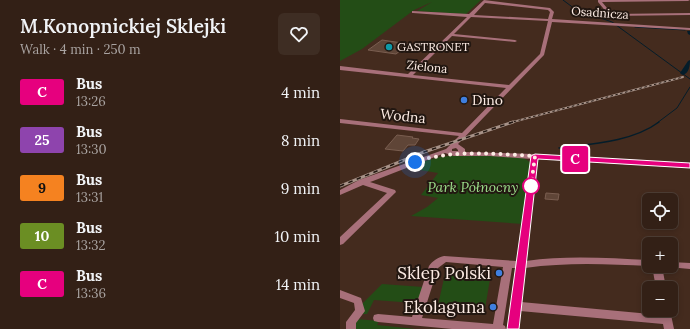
<!DOCTYPE html>
<meta charset="utf-8">
<style>
:root{--surface:#332016;--page:#3e2d23;--text:#f1f3f6;--muted:#a9a3a1;--line:#4e3e35}
body{margin:0;font-family:Lora,serif;background:var(--page);color:var(--text);height:100vh;display:flex;flex-direction:column;font-size:15px;white-space:nowrap}
*{box-sizing:border-box;margin:0}
p{font-size:13px;color:var(--muted)}
.icon{flex:none;width:22px;height:22px;fill:none;stroke:currentColor;stroke-width:2;stroke-linecap:round;stroke-linejoin:round}
.map{position:relative;flex:1;overflow:hidden}
.drawer{display:flex;flex-direction:column;background:var(--surface);width:340px}
.drawer>*{flex:none}
.badge{padding:0 8px;border-radius:3px;font-size:14px;line-height:26px}
.fabs{position:absolute;left:302px;top:193px;display:grid;gap:8px}
.fabs a{display:grid;place-items:center;width:36px;height:36px;border-radius:6px;background:var(--surface);box-shadow:0 2px 6px #0003,0 0 0 1px var(--line);font-size:20px}
.you{position:absolute;width:20px;height:20px;margin:-10px;border:3px solid #fff;border-radius:50%;background:#1a73e8;box-shadow:0 0 0 6px #1a73e833}
.map>.badge{position:absolute;translate:-50% -50%;box-shadow:0 0 0 2px #fff}
.round{display:grid;place-items:center;flex:none;width:42px;height:42px;border-radius:6px;background:var(--page)}
.overview{display:flex;align-items:center;justify-content:space-between;height:68px;padding:0 20px}
h1{font-size:19px;font-weight:600;line-height:30px}
ul{padding:0;list-style:none}
li{display:flex;align-items:center;gap:12px;height:48px;padding:0 20px}
li div{flex:1}
li b{display:block;font-size:15px}
li em{font-style:normal}
li .badge{min-width:44px;font-weight:700;text-align:center}
main{display:flex;flex:1;min-height:0}
.map>svg:first-child{display:block}
.green{fill:#234d16}
.lines{fill:none;stroke-linecap:round;stroke-linejoin:round}
.stream-far1{stroke:#041d2a;stroke-width:1}
.stream{stroke:#041d2a;stroke-width:1.5}
.river{fill:#041d2a;fill-rule:evenodd}
.building{fill:#5f4537;stroke:#7a5e50}
.minor{fill:#a8707a;fill-rule:evenodd}
.rail-far1-casing{stroke:#a79288;stroke-width:2}
.rail-casing{stroke:#a79288;stroke-width:3}
.rail-far1{stroke:#221711;stroke-width:1;stroke-dasharray:2.5;stroke-linecap:butt}
.rail{stroke:#221711;stroke-width:1.5;stroke-dasharray:4.5;stroke-linecap:butt}
.line{fill:#e6007e;stroke:#fff}
.walk{stroke:#fdece4;stroke-width:4;stroke-dasharray:0 7.2}
.culture-dot{fill:#0f9aa8;stroke:#221711;stroke-width:1.5}
.shop-dot{fill:#3f7fe0;stroke:#221711;stroke-width:1.5}
.stop-dot{fill:#fff;stroke:#e6007e;stroke-width:2}
.labels{text-anchor:middle;stroke-width:4;stroke-linejoin:round;paint-order:stroke}
.far-street-label{font-size:12px;fill:#fdece4;stroke:#221711}
.far-poi-label{font-size:12px;fill:#fdece4;stroke:#221711;text-anchor:start}
.poi-label{font-size:14px;fill:#fdece4;stroke:#221711;text-anchor:start}
.street-label{font-size:14px;fill:#fdece4;stroke:#221711}
.park-label{font-size:14px;font-style:italic;fill:#9bdd8a;stroke:#221711}
.near-poi-label{font-size:17px;fill:#fdece4;stroke:#221711;text-anchor:end}
</style>
<main>
<section class="drawer">
<div class="overview"><div><h1>M.Konopnickiej Sklejki</h1><p>Walk · 4 min · 250 m</p></div><a class="round"><svg class="icon" aria-label="heart" viewBox="0 0 24 24"><path d="M12 20l-8-8c-3-5 5-10 8-4 3-6 11-1 8 4z"/></svg></a></div>
<ul>
<li><span class="badge" style="background:#e6007e;color:#fff">C</span><div><b>Bus</b><p>13:26</p></div><em>4 min</em></li>
<li><span class="badge" style="background:#8e44ad;color:#fff">25</span><div><b>Bus</b><p>13:30</p></div><em>8 min</em></li>
<li><span class="badge" style="background:#f58220;color:#111">9</span><div><b>Bus</b><p>13:31</p></div><em>9 min</em></li>
<li><span class="badge" style="background:#6b8e23;color:#fff">10</span><div><b>Bus</b><p>13:32</p></div><em>10 min</em></li>
<li><span class="badge" style="background:#e6007e;color:#fff">C</span><div><b>Bus</b><p>13:36</p></div><em>14 min</em></li>
</ul>
</section>
<div class="map">
<svg width="350" height="329" viewBox="0 0 350 329">
<rect width="100%" height="100%" fill="#442b1e"/>
<!-- green -->
<path class="green" d="M0,0h141l-15,14 -49,-3 15,-9 -18,8 -52,39 -22,12z
M130,154l54,4 7,5 -8,61 -112,-8 16,-9 11,-9 -17,-3 17,-22 -18,-3 5,-9 15,-4z
M105,274l45,5 -5,30 -47,-4z
M42,284l41,3 -9,27h-2l3,-11 -41,-3 -7,14h-7l1,-9z
M17,319l22,2 -2,4 39,4h-63z"/>
<g class="lines">
<!-- stream-far1 -->
<path class="stream-far1" d="M223,0l12,9 37,13 78,57
M295,27l50,3
M317,123l20,-15 13,-21"/>
<!-- stream -->
<path class="stream" d="M219,148c32,-4 73,-6 100,-26"/>
<!-- river -->
<path class="river" d="M347,31h3v4l-2,-1z
M350,60c0,6 -1,13 -7,15l-2,-1 -1,-1 8,-12z"/>
</g>
<!-- building -->
<path class="building" d="M42,40l27,4 -13,10 -28,-4z
M57,135l16,2 -1,1 7,1 -4,6h-7l-5,6 -18,-2z
M206,193l13,1 -1,6 -13,-1z"/>
<g class="lines">
<!-- minor -->
<path class="minor" d="M144,0l66,8 4,4 -2,7 138,9v2l-138,-8 -8,33 -86,89 7,5v3l70,2 155,10v4l-152,-9 -12,102c41,-6 82,-3 123,-1v6h1h-1c-42,-2 -82,-4 -124,2l-4,34 140,13 -1,-5h10l4,19h-10l-1,-5 -143,-13 -2,18h-10l8,-61h-4l-9,57 2,1 1,3h-54l-74,-7 -4,-1 -1,-3 1,-3 4,-1 34,3 17,-51c3,-5 10,-9 15,-10l73,5 14,-102 -41,-3h-36l-9,-3 -72,28 -3,1 25,8 1,2 -53,52 -3,1v-8l47,-44 -24,-8 -23,10v-5l19,-10 87,-31 13,-13 -119,-13v-4l122,14 44,-45 -166,-18v-4l68,8 59,-57 -54,-4h-1v-2l57,3zM145,3l63,7 2,2 -2,7 -74,-4zM131,17l77,4 -8,33 -31,31 -96,-10 39,-39 63,6 2,-1 -2,-1 -61,-6zM116,148l2,2v1h-6v-2zM106,262l57,5 -10,57 -71,-6 16,-50z
M258,0h92l-2,1 -86,1 10,12 78,-1v2l-81,1h-1v-2l-10,-12z
M331,262l19,1v6l-22,-2 -1,-1h4z
M312,266h10l4,22h-10z
M0,290l21,8 4,13 -9,12v6h-10v-7l9,-12 -1,-7 -14,-5z"/>
<defs>
<path id="rail-far1" d="M169,123l174,-46"/>
<path id="rail" d="M0,186l84,-34 89,-30"/>
</defs>
<!-- rail-far1 casing -->
<use href="#rail-far1" class="rail-far1-casing"/>
<!-- rail casing -->
<use href="#rail" class="rail-casing"/>
<!-- rail-far1 -->
<use href="#rail-far1" class="rail-far1"/>
<!-- rail -->
<use href="#rail" class="rail"/>
</g>
<!-- line -->
<path class="line" d="M195,154l155,9v5l-152,-9 -19,170h-12l24,-173z"/>
<g class="lines">
<!-- walk -->
<path class="walk" d="M75,162c39,-13 79,-8 120,-6l-4,30"/>
</g>
<!-- markers -->
<circle class="culture-dot" cx="49" cy="47" r="4"/>
<g class="shop-dot">
<circle cx="124" cy="100" r="4"/>
<circle cx="159" cy="273" r="4"/>
<circle cx="153" cy="307" r="4"/>
</g>
<circle class="stop-dot" cx="191" cy="186" r="8"/>
<g class="labels">
<!-- far-street labels -->
<g class="far-street-label">
<text transform="translate(260 13) rotate(4)" y="4">Osadnicza</text>
<text transform="translate(87 67) rotate(6)" y="4">Zielona</text>
</g>
<!-- far-poi labels -->
<g class="far-poi-label">
<text x="57" y="51">GASTRONET</text>
</g>
<!-- poi labels -->
<g class="poi-label">
<text x="132" y="105">Dino</text>
</g>
<!-- street labels -->
<g class="street-label">
<text transform="translate(63 116) rotate(6)" y="5">Wodna</text>
</g>
<!-- park labels -->
<g class="park-label">
<text x="133" y="192">Park Północny</text>
</g>
<!-- near-poi labels -->
<g class="near-poi-label">
<text x="151" y="279">Sklep Polski</text>
<text x="145" y="313">Ekolaguna</text>
</g>
</g>
</svg>
<div class="fabs">
<a><svg class="icon" aria-label="locate" viewBox="0 0 24 24"><circle cx="12" cy="12" r="6"/><path d="M12 2v4M12 18v4M2 12h4M18 12h4"/></svg></a>
<a>+</a>
<a>−</a>
</div>
<div class="you" style="left:75px;top:162px"></div>
<b class="badge" style="left:235px;top:159px;background:#e6007e;color:#fff">C</b>
</div>
</main>
